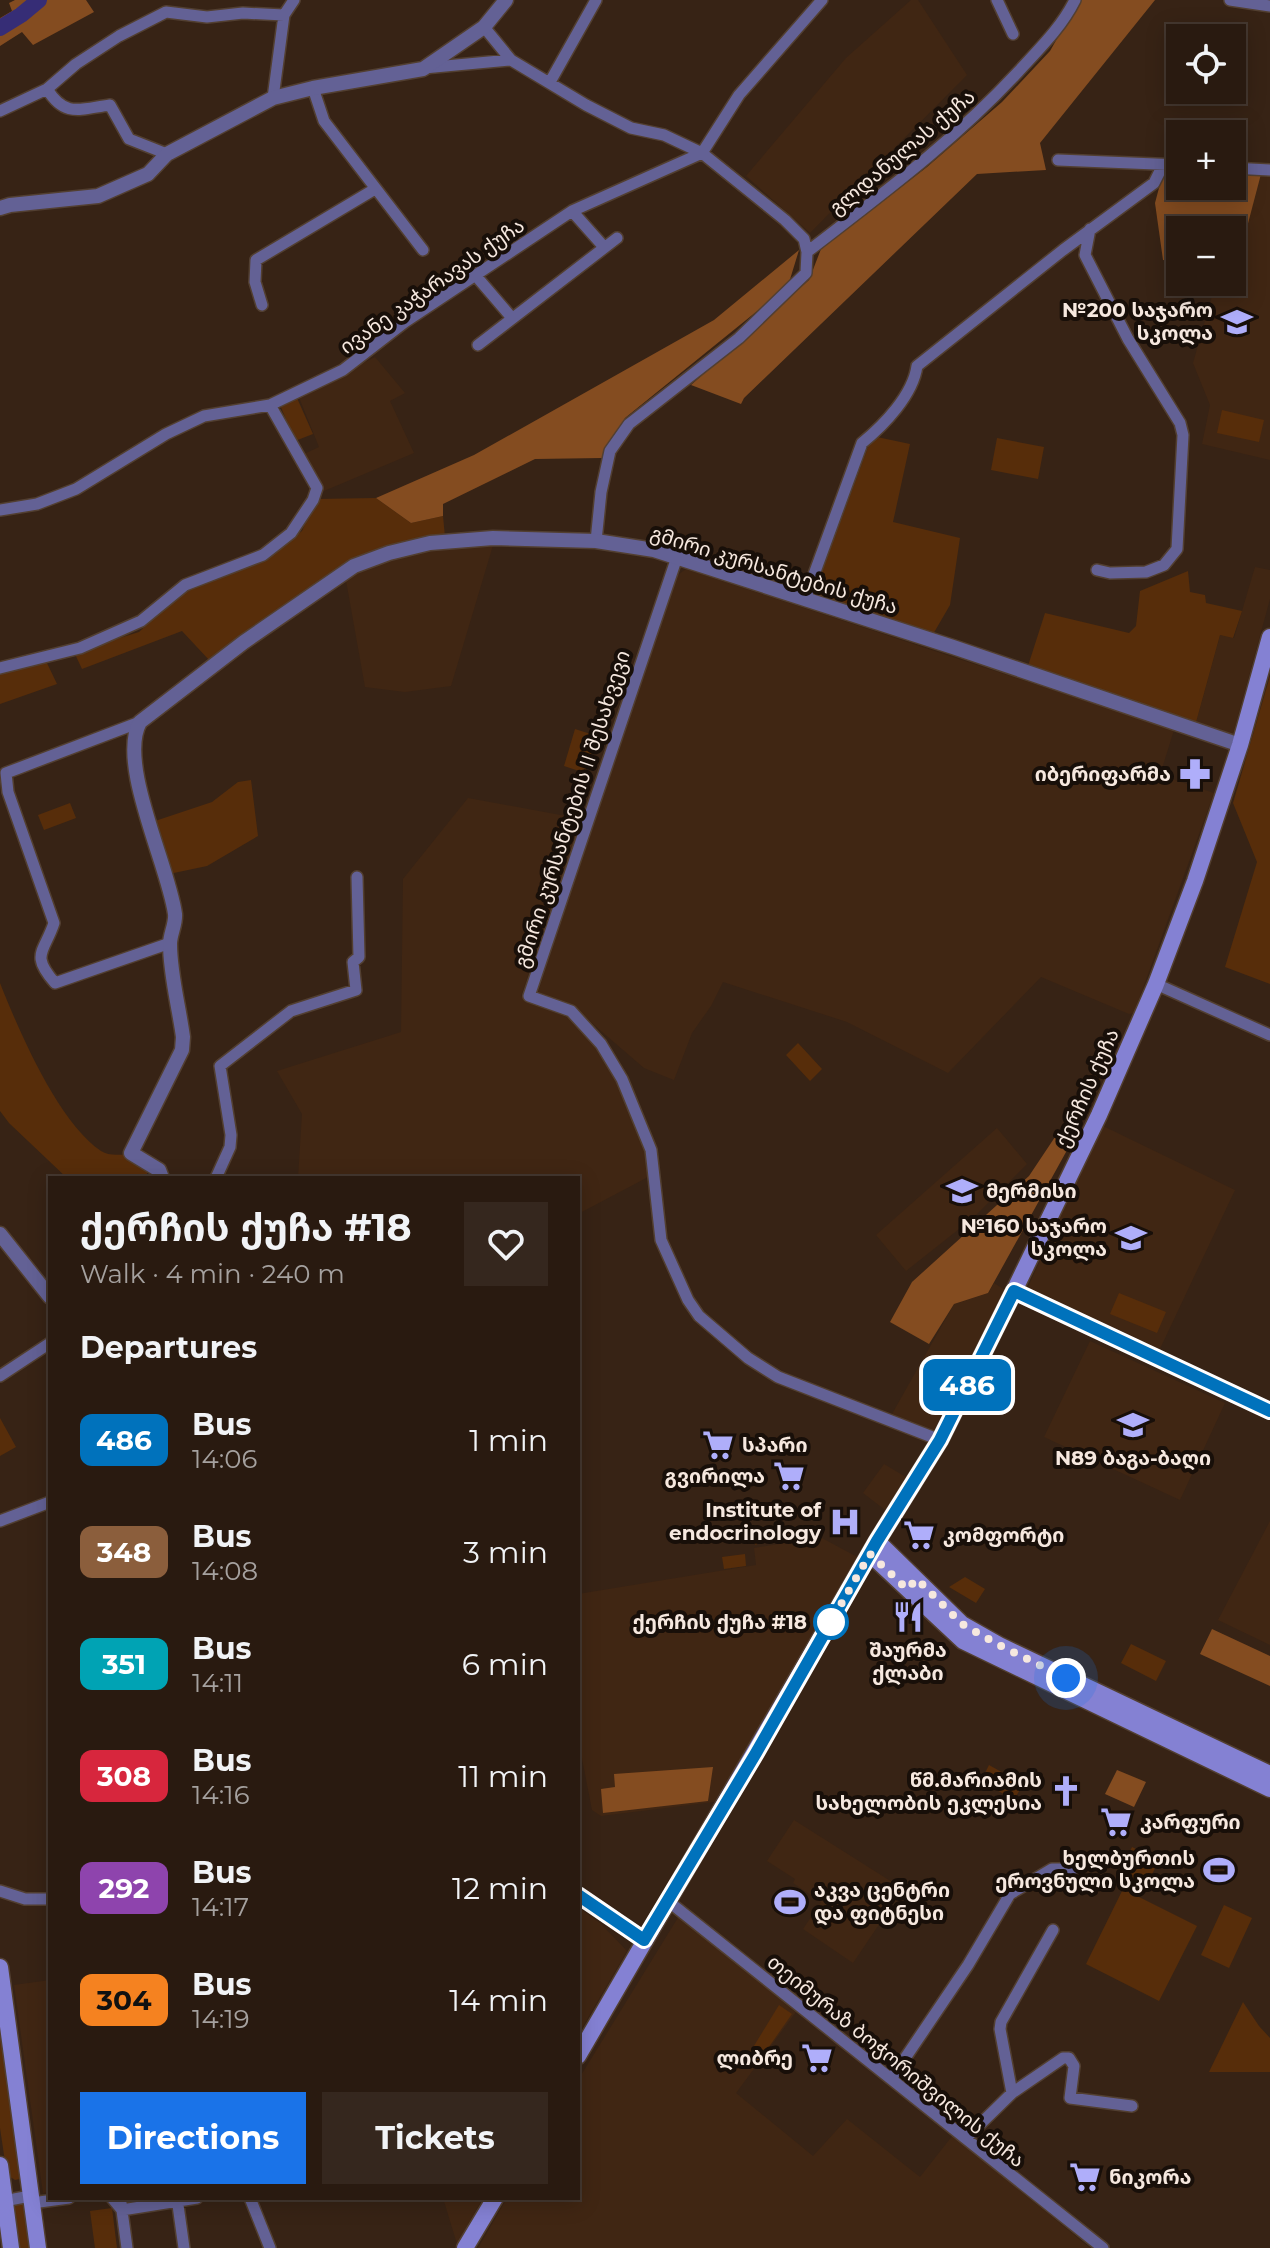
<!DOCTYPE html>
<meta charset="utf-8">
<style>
:root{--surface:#291a10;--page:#35271e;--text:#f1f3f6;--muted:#a5a19f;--line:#453830;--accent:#1a73e8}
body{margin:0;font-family:Montserrat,"Noto Sans Georgian",sans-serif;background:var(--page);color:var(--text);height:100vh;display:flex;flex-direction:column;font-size:30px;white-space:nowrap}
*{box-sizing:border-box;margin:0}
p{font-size:26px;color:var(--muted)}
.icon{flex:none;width:44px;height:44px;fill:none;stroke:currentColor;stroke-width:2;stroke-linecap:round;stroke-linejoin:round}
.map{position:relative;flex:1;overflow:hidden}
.sheet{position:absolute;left:48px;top:1176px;width:532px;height:1024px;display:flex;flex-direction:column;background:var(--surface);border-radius:0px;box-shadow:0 4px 20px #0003,0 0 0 2px var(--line)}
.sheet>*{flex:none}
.badge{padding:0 16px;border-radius:12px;font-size:28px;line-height:52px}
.controls{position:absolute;left:1166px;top:24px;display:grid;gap:16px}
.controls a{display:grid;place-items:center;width:80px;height:80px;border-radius:0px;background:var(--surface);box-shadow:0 4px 20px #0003,0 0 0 2px var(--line);font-size:40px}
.you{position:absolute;width:40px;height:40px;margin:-20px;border:6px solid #fff;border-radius:50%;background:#1a73e8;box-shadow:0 0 0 12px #1a73e833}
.map>.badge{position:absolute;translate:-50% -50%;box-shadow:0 0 0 4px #fff}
h2{padding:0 32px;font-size:30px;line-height:72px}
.round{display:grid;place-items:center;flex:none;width:84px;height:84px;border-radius:0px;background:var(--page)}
.overview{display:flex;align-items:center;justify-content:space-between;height:136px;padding:0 32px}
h1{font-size:38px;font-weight:700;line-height:60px}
.action{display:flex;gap:16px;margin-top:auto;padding:16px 32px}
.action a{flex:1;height:92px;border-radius:0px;background:var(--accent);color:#fff;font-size:32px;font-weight:700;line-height:92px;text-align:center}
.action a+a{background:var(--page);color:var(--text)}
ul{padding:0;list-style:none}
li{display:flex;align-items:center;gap:24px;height:112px;padding:0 32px}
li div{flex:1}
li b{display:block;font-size:30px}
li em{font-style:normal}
li .badge{min-width:88px;font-weight:700;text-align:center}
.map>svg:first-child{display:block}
.built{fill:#402613}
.green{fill:#572d0a}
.forest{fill:#844c20}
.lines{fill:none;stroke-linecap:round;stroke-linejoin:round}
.river{stroke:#362d76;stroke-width:16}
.minor-casing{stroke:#523f31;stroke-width:14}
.tertiary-casing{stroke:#523f31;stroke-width:17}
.secondary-casing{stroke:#523f31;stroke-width:19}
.minor{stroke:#636195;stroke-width:11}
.tertiary{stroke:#636195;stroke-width:14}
.secondary{stroke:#8481d3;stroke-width:16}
.line-casing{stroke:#fff;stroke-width:18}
.line{stroke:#0072bc;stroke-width:12}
.walk{stroke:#f6e8df;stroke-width:8;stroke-dasharray:0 14.4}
.stop-dot{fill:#fff;stroke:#0072bc;stroke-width:4}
.labels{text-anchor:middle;stroke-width:8;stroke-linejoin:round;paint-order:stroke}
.street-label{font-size:20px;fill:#f6e8df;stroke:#180f09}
.poi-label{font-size:20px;font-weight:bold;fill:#f6e8df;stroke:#180f09;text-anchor:end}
.stop-label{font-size:20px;font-weight:bold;fill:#f6e8df;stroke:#180f09;text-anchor:end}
</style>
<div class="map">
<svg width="1270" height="2248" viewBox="0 0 1270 2248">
<rect width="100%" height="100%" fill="#372315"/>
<!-- built -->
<path class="built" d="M911,0h7l49,75 -157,158 -64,-57 100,-118z
M1261,174h9v286l-68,-16 8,-39 -17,-42 23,-81h16v-52h-27v-5z
M375,357l30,36 -15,8 24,52 -90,38 -20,-37 15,-7 -21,-52z
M494,542l-43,144 -46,6 -40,-5 -20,-112 29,-13 56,-14z
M1255,567l15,3v29l-38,139 -37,-12 25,-91 14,3z
M686,569l488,161 -14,45 54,18 -80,220 -5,1 -88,-37 -93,96 -101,-51 -124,-40 -12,24 -19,27 -18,47 -30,-12 -72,-62 -34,-14 137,-415z
M468,798l114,21 -61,177 48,22 21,21 26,38 30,79 4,20 -72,38v-36h-280l4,-64 -25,-43 124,-39 2,-153z
M1101,1125l134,65 -77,163 -126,-59 -4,-7z
M997,1128l30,36 -54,54 -67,53 -30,-36z
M994,1283l11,7 -71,141 -42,-17 62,-110 34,-11z
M1090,1341l135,62 -45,97 -136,-63z
M884,1464l25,15 -20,34 -26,-20z
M1270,1521v124l-52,-25z
M820,1537l41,22 -147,243 -113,14 -9,-6 -14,-72v-144l178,-29 -2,-17z
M794,1820l109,69 -50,74 -50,-34 18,-27 -28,-19 2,-4 -28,-18z
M578,1907l22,16 27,28 -49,84z
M679,1916l117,96 -60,81 77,63 34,-37 73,58 33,-42 137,113h-612l29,-50h71v-118z
M50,1980v212l-7,1 -29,-208z
M443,2198h40l-26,46z"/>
<!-- green -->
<path class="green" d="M297,398l16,36 -18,7 -15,-36z
M1222,410l42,10 -5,22 -42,-9z
M877,437l33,7 -17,78 67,16 -10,67 -18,31 -117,-38 -1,-5 57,-154z
M997,438l47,9 -6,32 -47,-9z
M376,498l35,25 32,-7 2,21 -87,19 -148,105 -28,-30 -100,38 -8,-17 65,-20 43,-41 75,-28 45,-32 14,-32z
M1188,571l2,21 15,3 1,8 36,8 -9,27 -13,-3 -25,91 -168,-57 18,-56 84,20 7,-7 4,-35z
M46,661l11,23 -57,20v-31z
M1270,676v308l-45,-17 32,-105 -24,-59z
M575,729l22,7 -12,37 -21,-7z
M251,780l7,56 -51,30 -38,8 -17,-52 60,-20 26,-20z
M70,803l6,15 -32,12 -6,-15z
M0,983c19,48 58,139 101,168 9,6 21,2 30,5 6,2 11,8 16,11v8l-5,3h-75l-58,-55 -9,-12z
M798,1043l24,26 -12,12 -24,-26z
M1119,1293l47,19 -9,21 -47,-19z
M0,1418l16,29 -16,9z
M748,1523l15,14 -7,8 -16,-14z
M745,1554l1,12 -22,3 -2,-12z
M965,1577l20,12 -9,14 -27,-16z
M1131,1644l35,17 -10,20 -35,-18z
M989,1765l34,19 -9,16 -33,-19z
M1132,1847l27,13 -15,31 -27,-13z
M1123,1889l74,37 -38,75 -73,-37z
M1224,1905l28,13 -23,50 -28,-13z
M1243,2002l16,24 11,12v34h-61z
M0,2004l25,174 -10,2 -8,-5 -7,-47z
M779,2005l13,9 -33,47 -10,-7z
M26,2202l6,46h-17l-5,-43z
M112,2208l5,40h-22l-5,-37z"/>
<!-- forest -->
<path class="forest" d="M15,0h71l8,12 -61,33 -11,-13 -22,14v-28l12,-7 -3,-8z
M1079,0h76l-115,143 6,27 -69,4 -233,224 -3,6 -50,-19 118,-105 12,-31 106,-82 75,-65 48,-51z
M1164,169h16v17h52v-14l29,2 -15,57 -40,-6 -1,5h-25v32l-17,-2 -8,-57z
M799,250l-11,36 -163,132 -23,40 -67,1 -92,45v12l-32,7 -35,-25 98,-43 240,-135z
M1055,1137l16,6 -83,150 -34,11 -25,40 -39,-22 22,-40 117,-106z
M1212,1629l58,27v30l-70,-32z
M713,1767l-5,34 -105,12 -2,-24 14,-2 -1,-13z
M1117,1770l29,12 -12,25 -29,-13z"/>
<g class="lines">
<!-- river -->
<path class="river" d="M0,28l21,-13 18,-15"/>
<defs>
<path id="minor" d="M997,0l16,34
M1230,0l40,6
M484,27l27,33 75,45 45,23 33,7 38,18 83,67 19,19 3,13 -1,21 -67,65 -110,86 -19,27 -9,41 -5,49
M424,68l87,-8
M550,82l46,-82
M313,88l11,33 99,129
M273,98l11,-83 10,-15
M0,111l47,-22
M167,154l-38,-15 -19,-34c-30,4 -45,13 -63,-16l29,-25 43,-28 47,-24 41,5 36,-4 41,2
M1058,160l122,5
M1232,168l38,2
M572,211l32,36
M1090,229l-5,26 43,84 52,84 3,12 -6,114 -13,16 -18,7 -36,1 -13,-3
M807,252c75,-58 146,-110 211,-180 21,-23 43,-44 57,-72
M476,276l36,42
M262,305l-7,-23 1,-22 119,-71
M478,345l139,-107
M0,510l37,-6 39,-15 90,-55 38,-18 66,-11 73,-35 62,-48 167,-111 130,-58 37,-58 83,-95
M677,557l-148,439 42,15 30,33 21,35 29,71 10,90 27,60 11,16 49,42 30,19 162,63
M805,599l57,-156c22,-18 51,-48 55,-77l146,-116 91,-67 9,-18
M0,668l80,-20 61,-27 44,-36 78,-30 28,-22 22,-33 4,-12 -47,-83
M140,722l-134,51 2,19 46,131c-10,30 -24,31 1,60l115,-40
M1156,984l114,51
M216,1178l14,-31 1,-12 -11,-69 71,-55 65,-21 -3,-28 6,-5 -2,-80
M0,1376l50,-33
M0,1521l50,-19
M0,1891l25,8h25
M668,1901l435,347
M891,2079l77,-114 42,-71 42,-25h21
M1012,2093l-12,-64 1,-7 52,-92
M966,2138l46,-45 51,-35h6l5,8 -4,32 62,8
M112,2198l10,12 75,-12
M177,2198l7,50
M250,2198l20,50
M121,2203l6,45
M6,2207l3,-7 16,-3 7,6 37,-5"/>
<path id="tertiary" d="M0,208l10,-3 88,-9 50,-22 19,-20 106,-56 40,-10 110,-19 61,-42 22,-27
M162,1178l-3,-8 -28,-17 51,-103 1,-13c-4,-30 -13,-63 -13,-93 0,-10 6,-20 5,-30 -6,-47 -58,-151 -35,-192l104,-80 110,-76 35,-13 41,-10 63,-5 103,3 58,9 299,97 287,98
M0,1234l50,63
M1014,1291l256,120
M578,1895l66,45"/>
<path id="secondary" d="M877,1541l85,83 37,21 271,129
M870,1554l93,87 307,148
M0,1967l38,281
M578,2056l299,-515 63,-101 74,-149 85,-176 57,-131 39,-103 45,-136 30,-108
M0,2165l11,83
M465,2248l30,-50"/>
</defs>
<!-- minor casing -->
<use href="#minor" class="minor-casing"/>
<!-- tertiary casing -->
<use href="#tertiary" class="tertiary-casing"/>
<!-- secondary casing -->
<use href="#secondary" class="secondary-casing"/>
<!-- minor -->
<use href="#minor" class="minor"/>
<!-- tertiary -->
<use href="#tertiary" class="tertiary"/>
<!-- secondary -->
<use href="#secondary" class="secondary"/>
</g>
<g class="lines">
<defs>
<path id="line" d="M578,1895l66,45 112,-187 121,-212 63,-101 74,-149 256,120"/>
</defs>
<!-- line casing -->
<use href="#line" class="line-casing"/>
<!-- line -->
<use href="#line" class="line"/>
<!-- walk -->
<path class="walk" d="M831,1622l-2,3 41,-71 37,35 10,-10 45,45 37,21 67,33"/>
</g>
<!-- icons -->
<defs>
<symbol id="school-bare" viewBox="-9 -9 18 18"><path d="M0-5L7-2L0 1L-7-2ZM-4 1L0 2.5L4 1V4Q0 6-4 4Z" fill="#afaefa" stroke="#180f09" stroke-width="2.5" paint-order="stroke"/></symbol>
<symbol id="pharmacy-bare" viewBox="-9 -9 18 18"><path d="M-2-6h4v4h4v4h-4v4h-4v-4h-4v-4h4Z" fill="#afaefa" stroke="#180f09" stroke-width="2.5" paint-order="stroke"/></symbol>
<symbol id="university-bare" viewBox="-9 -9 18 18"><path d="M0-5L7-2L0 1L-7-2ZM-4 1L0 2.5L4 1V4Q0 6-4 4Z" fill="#afaefa" stroke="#180f09" stroke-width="2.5" paint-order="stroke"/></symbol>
<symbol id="supermarket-bare" viewBox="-9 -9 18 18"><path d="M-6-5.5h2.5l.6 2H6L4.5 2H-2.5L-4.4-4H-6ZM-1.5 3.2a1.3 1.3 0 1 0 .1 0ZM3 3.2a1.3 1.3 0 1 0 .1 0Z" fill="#afaefa" stroke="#180f09" stroke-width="2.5" paint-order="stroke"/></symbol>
<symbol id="hospital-bare" viewBox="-9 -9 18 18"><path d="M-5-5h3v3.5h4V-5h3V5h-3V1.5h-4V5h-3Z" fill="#afaefa" stroke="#180f09" stroke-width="2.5" paint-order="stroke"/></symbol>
<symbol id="restaurant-bare" viewBox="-9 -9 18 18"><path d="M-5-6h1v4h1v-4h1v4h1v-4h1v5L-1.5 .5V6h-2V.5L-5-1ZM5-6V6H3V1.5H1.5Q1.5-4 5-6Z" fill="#afaefa" stroke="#180f09" stroke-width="2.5" paint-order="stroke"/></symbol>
<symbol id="church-bare" viewBox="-9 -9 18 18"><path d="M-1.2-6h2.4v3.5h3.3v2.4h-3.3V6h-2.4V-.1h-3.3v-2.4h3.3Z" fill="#afaefa" stroke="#180f09" stroke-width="2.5" paint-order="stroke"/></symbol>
<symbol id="stadium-bare" viewBox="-9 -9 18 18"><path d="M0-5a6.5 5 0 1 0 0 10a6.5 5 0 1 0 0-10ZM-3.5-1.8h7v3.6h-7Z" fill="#afaefa" stroke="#180f09" stroke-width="2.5" paint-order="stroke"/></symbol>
</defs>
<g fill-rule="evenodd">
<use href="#school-bare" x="1215" y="300" width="44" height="44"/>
<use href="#pharmacy-bare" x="1173" y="752" width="44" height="44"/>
<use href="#university-bare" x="940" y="1169" width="44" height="44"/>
<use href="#school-bare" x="1109" y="1216" width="44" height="44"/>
<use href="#school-bare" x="1111" y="1403" width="44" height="44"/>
<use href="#supermarket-bare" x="696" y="1423" width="44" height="44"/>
<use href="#supermarket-bare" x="767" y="1454" width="44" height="44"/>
<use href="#hospital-bare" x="823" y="1500" width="44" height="44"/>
<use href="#supermarket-bare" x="897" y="1513" width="44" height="44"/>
<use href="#restaurant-bare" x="886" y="1595" width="44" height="44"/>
<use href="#church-bare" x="1044" y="1769" width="44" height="44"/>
<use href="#supermarket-bare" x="1094" y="1800" width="44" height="44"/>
<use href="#stadium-bare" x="1197" y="1848" width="44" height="44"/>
<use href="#stadium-bare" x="768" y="1880" width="44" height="44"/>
<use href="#supermarket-bare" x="795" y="2036" width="44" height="44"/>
<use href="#supermarket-bare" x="1063" y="2155" width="44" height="44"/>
</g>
<!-- markers -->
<circle class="stop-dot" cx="831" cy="1622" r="16"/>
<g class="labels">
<!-- street labels -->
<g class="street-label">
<text transform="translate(902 152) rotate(-40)" y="7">გლდანულას ქუჩა</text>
<text transform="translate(432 286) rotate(-35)" y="7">ივანე კაჭარავას ქუჩა</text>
<text transform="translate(774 570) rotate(17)" y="7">გმირი კურსანტების ქუჩა</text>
<text transform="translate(572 809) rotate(-72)" y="7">გმირი კურსანტების II შესახვევი</text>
<text transform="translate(1087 1088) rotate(-66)" y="7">ქერჩის ქუჩა</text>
<text transform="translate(896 2061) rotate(39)" y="7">თეიმურაზ ბოჭორიშვილის ქუჩა</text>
</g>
<!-- poi labels -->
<g class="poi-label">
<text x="1213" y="317">№200 საჯარო<tspan x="1213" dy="23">სკოლა</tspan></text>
<text x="1171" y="781">იბერიფარმა</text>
<text x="986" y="1198" text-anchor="start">მერმისი</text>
<text x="1107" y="1233">№160 საჯარო<tspan x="1107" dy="23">სკოლა</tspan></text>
<text x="742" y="1452" text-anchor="start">სპარი</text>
<text x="1133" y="1465" text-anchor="middle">N89 ბაგა-ბაღი</text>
<text x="765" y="1483">გვირილა</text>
<text x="821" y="1517">Institute of<tspan x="821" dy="23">endocrinology</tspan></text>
<text x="943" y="1542" text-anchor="start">კომფორტი</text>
<text x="908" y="1657" text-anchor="middle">შაურმა<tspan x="908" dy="23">ქლაბი</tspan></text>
<text x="1042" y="1787">წმ.მარიამის<tspan x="1042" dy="23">სახელობის ეკლესია</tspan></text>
<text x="1140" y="1829" text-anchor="start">კარფური</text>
<text x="1195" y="1865">ხელბურთის<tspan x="1195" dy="23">ეროვნული სკოლა</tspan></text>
<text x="814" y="1897" text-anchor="start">აკვა ცენტრი<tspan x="814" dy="23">და ფიტნესი</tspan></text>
<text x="793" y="2065">ლიბრე</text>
<text x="1109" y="2184" text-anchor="start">ნიკორა</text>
</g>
<!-- stop labels -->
<g class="stop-label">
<text x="807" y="1629">ქერჩის ქუჩა #18</text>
</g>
</g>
</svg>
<div class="controls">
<a><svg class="icon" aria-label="locate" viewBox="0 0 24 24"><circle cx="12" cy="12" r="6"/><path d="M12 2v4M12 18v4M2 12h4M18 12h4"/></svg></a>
<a>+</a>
<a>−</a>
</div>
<div class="you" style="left:1066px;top:1678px"></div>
<b class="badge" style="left:967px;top:1385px;background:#0072bc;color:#fff">486</b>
<section class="sheet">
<div class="overview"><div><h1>ქერჩის ქუჩა #18</h1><p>Walk · 4 min · 240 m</p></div><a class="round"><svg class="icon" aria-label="heart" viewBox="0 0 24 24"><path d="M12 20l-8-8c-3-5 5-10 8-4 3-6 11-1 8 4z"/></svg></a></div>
<h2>Departures</h2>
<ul>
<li><span class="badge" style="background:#0072bc;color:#fff">486</span><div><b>Bus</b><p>14:06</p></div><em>1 min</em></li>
<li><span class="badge" style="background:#8b5e3c;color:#fff">348</span><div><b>Bus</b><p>14:08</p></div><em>3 min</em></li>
<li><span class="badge" style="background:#00a3b4;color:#fff">351</span><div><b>Bus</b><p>14:11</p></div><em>6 min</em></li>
<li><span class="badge" style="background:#d7263d;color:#fff">308</span><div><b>Bus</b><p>14:16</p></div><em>11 min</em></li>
<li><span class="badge" style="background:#8e44ad;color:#fff">292</span><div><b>Bus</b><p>14:17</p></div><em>12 min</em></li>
<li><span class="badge" style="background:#f58220;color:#111">304</span><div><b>Bus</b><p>14:19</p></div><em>14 min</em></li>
</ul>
<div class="action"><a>Directions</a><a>Tickets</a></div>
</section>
</div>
